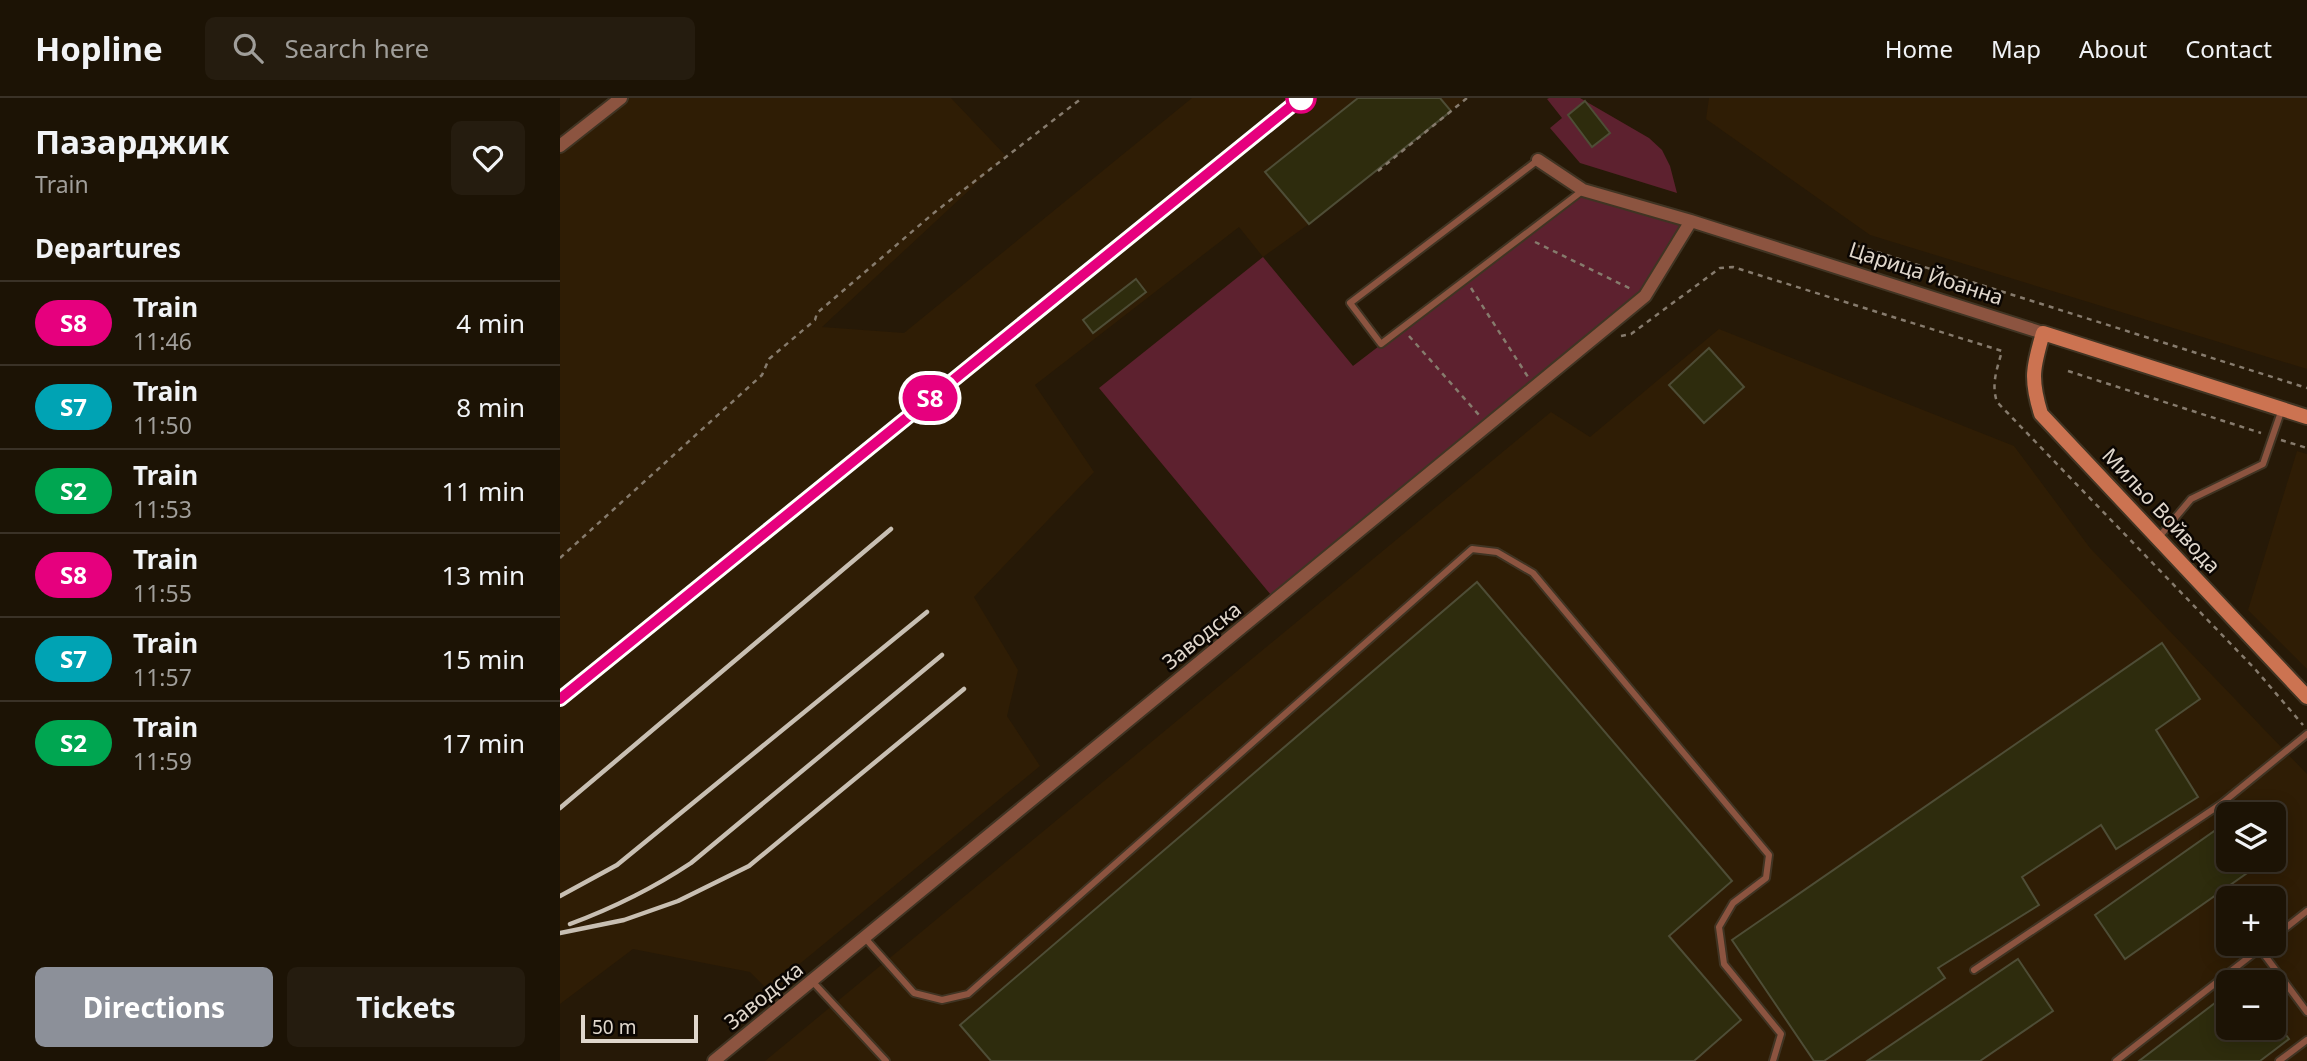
<!DOCTYPE html>
<meta charset="utf-8">
<style>
:root{--surface:#1c1305;--page:#251c0f;--text:#f1f3f6;--muted:#a09e9a;--line:#3a3227;--accent:#8c9099}
body{margin:0;font-family:"Noto Sans",sans-serif;background:var(--page);color:var(--text);height:100vh;display:flex;flex-direction:column;font-size:26px;white-space:nowrap}
*{box-sizing:border-box;margin:0}
p{font-size:23px;color:var(--muted)}
.icon{flex:none;width:38px;height:38px;fill:none;stroke:currentColor;stroke-width:2;stroke-linecap:round;stroke-linejoin:round}
.map{position:relative;flex:1;overflow:hidden}
.sheet{display:flex;flex-direction:column;background:var(--surface);width:560px}
.sheet>*{flex:none}
.badge{padding:0 14px;border-radius:23px;font-size:24px;line-height:46px}
.controls{position:absolute;left:1656px;top:704px;display:grid;gap:14px}
.controls a{display:grid;place-items:center;width:70px;height:70px;border-radius:10px;background:var(--surface);box-shadow:0 4px 18px #0003,0 0 0 2px var(--line);font-size:35px}
.scale{position:absolute;left:21px;bottom:18px;width:117px;box-sizing:border-box;padding-left:7px;border:4px solid #e0d7cc;border-top:0;font-size:19px;line-height:24px;white-space:nowrap;color:#e0d7cc;-webkit-text-stroke:5px #0b0602;paint-order:stroke}
.map>.badge{position:absolute;translate:-50% -50%;box-shadow:0 0 0 4px #fff}
h2{padding:0 35px;font-size:26px;line-height:63px}
.round{display:grid;place-items:center;flex:none;width:74px;height:74px;border-radius:10px;background:var(--page)}
.headline{display:flex;align-items:center;justify-content:space-between;height:119px;padding:0 35px}
h1{font-size:33px;font-weight:700;line-height:52px}
.cta{display:flex;gap:14px;margin-top:auto;padding:14px 35px}
.cta a{flex:1;height:80px;border-radius:10px;background:var(--accent);color:#fff;font-size:28px;font-weight:700;line-height:80px;text-align:center}
.cta a+a{background:var(--page);color:var(--text)}
ul{padding:0;list-style:none}
li{display:flex;align-items:center;gap:21px;height:84px;padding:0 35px;border-top:2px solid var(--line)}
li div{flex:1}
li b{display:block;font-size:26px}
li em{font-style:normal}
li .badge{min-width:77px;font-weight:700;text-align:center}
header{display:flex;align-items:center;gap:42px;box-sizing:border-box;height:98px;padding:0 35px;background:var(--surface);border-bottom:2px solid var(--line)}
header strong{font-size:33px}
nav{display:flex;gap:38px;margin-inline-start:auto;font-size:24px}
.search{width:490px;height:63px;background:var(--page);display:flex;align-items:center;gap:18px;box-sizing:border-box;padding:0 24px;border-radius:10px;color:var(--muted);font-size:26px}
main{display:flex;flex:1;min-height:0}
.map>svg:first-child{display:block}
.built{fill:#2f1d05;fill-rule:evenodd}
.green{fill:#5d212f}
.building{fill:#2e2c0d;stroke:#4e4d36;stroke-width:2}
.lines{fill:none;stroke-linecap:round;stroke-linejoin:round}
.lane-casing{stroke:#403423;stroke-width:10}
.street-casing{stroke:#403423;stroke-width:16}
.secondary-casing{stroke:#403423;stroke-width:18}
.path{stroke:#867b6d;stroke-width:2.5;stroke-dasharray:5 5;stroke-linecap:butt}
.lane{stroke:#8c5440;stroke-width:6}
.street{stroke:#8c5440;stroke-width:12}
.secondary{stroke:#cc7351;stroke-width:14}
.rail{stroke:#c8bfb3;stroke-width:4.5}
.line-casing{stroke:#fff;stroke-width:16}
.line{stroke:#e6007e;stroke-width:10}
.stop-dot{fill:#fff;stroke:#e6007e;stroke-width:3.5}
.labels{text-anchor:middle;stroke-width:5;stroke-linejoin:round;paint-order:stroke}
.street-label{font-size:21px;fill:#e0d7cc;stroke:#0b0602}
</style>
<header>
<strong>Hopline</strong>
<div class="search"><svg class="icon" aria-label="search" viewBox="0 0 24 24"><circle cx="10" cy="10" r="6"/><path d="M15 15l6 6"/></svg>Search here</div>
<nav><a>Home</a><a>Map</a><a>About</a><a>Contact</a></nav>
</header>
<main>
<section class="sheet">
<div class="headline"><div><h1>Пазарджик</h1><p>Train</p></div><a class="round"><svg class="icon" aria-label="heart" viewBox="0 0 24 24"><path d="M12 20l-8-8c-3-5 5-10 8-4 3-6 11-1 8 4z"/></svg></a></div>
<h2>Departures</h2>
<ul>
<li><span class="badge" style="background:#e6007e;color:#fff">S8</span><div><b>Train</b><p>11:46</p></div><em>4 min</em></li>
<li><span class="badge" style="background:#00a3b4;color:#fff">S7</span><div><b>Train</b><p>11:50</p></div><em>8 min</em></li>
<li><span class="badge" style="background:#00a651;color:#fff">S2</span><div><b>Train</b><p>11:53</p></div><em>11 min</em></li>
<li><span class="badge" style="background:#e6007e;color:#fff">S8</span><div><b>Train</b><p>11:55</p></div><em>13 min</em></li>
<li><span class="badge" style="background:#00a3b4;color:#fff">S7</span><div><b>Train</b><p>11:57</p></div><em>15 min</em></li>
<li><span class="badge" style="background:#00a651;color:#fff">S2</span><div><b>Train</b><p>11:59</p></div><em>17 min</em></li>
</ul>
<div class="cta"><a>Directions</a><a>Tickets</a></div>
</section>
<div class="map">
<svg width="1747" height="963" viewBox="0 0 1747 963">
<rect width="100%" height="100%" fill="#261907"/>
<!-- built -->
<path class="built" d="M66,0h325l55,58 -184,171 82,6 288,-235h275l-158,126 -46,33 -24,-30 -204,158 59,87 -120,125 44,73 -11,46 33,50 -272,224 -18,-18 -117,-23 -73,55v-858z
M1149,0h598v271l-437,-134 -164,-116z
M1159,231l295,117 76,102 217,226v287h-1542l786,-649 39,25zM1668,716h45v45h-45zM1668,800h45v45h-45zM1668,884h45v45h-45z
M1737,353l10,3v215l-59,-59z"/>
<!-- green -->
<path class="green" d="M989,0h31l69,40 13,12 8,16 7,27 -97,-30 -30,-35 12,-10 -15,-19z
M1023,92l108,31 -46,75 -369,305 -177,-213 164,-131 90,109z"/>
<!-- building -->
<path class="building" d="M798,0h82l11,13 -142,113 -44,-52z
M1025,3l25,32 -18,14 -24,-32z
M576,181l10,13 -53,41 -10,-13z
M1149,250l35,39 -40,36 -35,-38z
M917,484l255,299 -63,55 72,84 -47,41h-703l-31,-36z
M1602,545l38,56 -44,31 42,67 -82,52 -15,-24 -79,52 17,28 -101,63 7,10 -121,83h-10l-82,-121z
M1660,729l8,12v20h14l8,12 -125,88 -30,-44z
M1458,861l35,52 -73,50h-113z
M1668,895v34h52l9,12 -29,22h-121z"/>
<g class="lines">
<defs>
<path id="lane" d="M978,62l-188,143 31,41 201,-153
M1599,439l32,-38 72,-35 19,-55
M305,840l49,55 28,7 26,-6 504,-445 25,3 36,21 236,282 -3,23 -33,25 -14,24 5,37 57,70 -8,27
M1713,840l34,-27
M1700,851l47,63
M1414,872l247,-166 86,-70
M252,883l74,80
M1556,963l151,-118
M1719,963l28,-21"/>
<path id="street" d="M0,48l61,-48
M978,62l45,30 108,31 352,112
M154,963l931,-765 46,-75"/>
<path id="secondary" d="M1747,319l-264,-84c-10,34 -13,46 -2,81l266,283"/>
</defs>
<!-- lane casing -->
<use href="#lane" class="lane-casing"/>
<!-- street casing -->
<use href="#street" class="street-casing"/>
<!-- secondary casing -->
<use href="#secondary" class="secondary-casing"/>
<!-- path -->
<path class="path" d="M818,73l89,-73
M975,144l98,48
M1298,148l449,142
M911,190l57,89
M849,238l70,79
M1061,238l10,-2 89,-66 13,-1 269,84c-5,18 -11,33 -5,51l258,267 48,56
M1508,273l193,62
M1721,342l26,8
M0,460l202,-183 7,-16 46,-39 2,-7 118,-101 147,-114"/>
<!-- lane -->
<use href="#lane" class="lane"/>
<!-- street -->
<use href="#street" class="street"/>
<!-- secondary -->
<use href="#secondary" class="secondary"/>
<!-- rail -->
<path class="rail" d="M0,601l741,-601
M0,710l331,-279
M0,798l57,-31 310,-253
M10,826c43,-16 82,-35 121,-61l251,-208
M0,835l64,-13 54,-19 71,-35 215,-177"/>
</g>
<g class="lines">
<defs>
<path id="line" d="M0,601l741,-601"/>
</defs>
<!-- line casing -->
<use href="#line" class="line-casing"/>
<!-- line -->
<use href="#line" class="line"/>
</g>
<!-- markers -->
<circle class="stop-dot" cx="741" cy="0" r="14"/>
<g class="labels">
<!-- street labels -->
<g class="street-label">
<text transform="translate(1366 176) rotate(18)" y="7">Царица Йоанна</text>
<text transform="translate(1601 413) rotate(47)" y="7">Мильо Войвода</text>
<text transform="translate(642 538) rotate(-39)" y="7">Заводска</text>
<text transform="translate(204 898) rotate(-39)" y="7">Заводска</text>
</g>
</g>
</svg>
<div class="controls">
<a><svg class="icon" aria-label="layers" viewBox="0 0 24 24"><path d="M12 4l9 5-9 5-9-5zM3 14l9 5 9-5"/></svg></a>
<a>+</a>
<a>−</a>
</div>
<div class="scale">50 m</div>
<b class="badge" style="left:370px;top:300px;background:#e6007e;color:#fff">S8</b>
</div>
</main>
